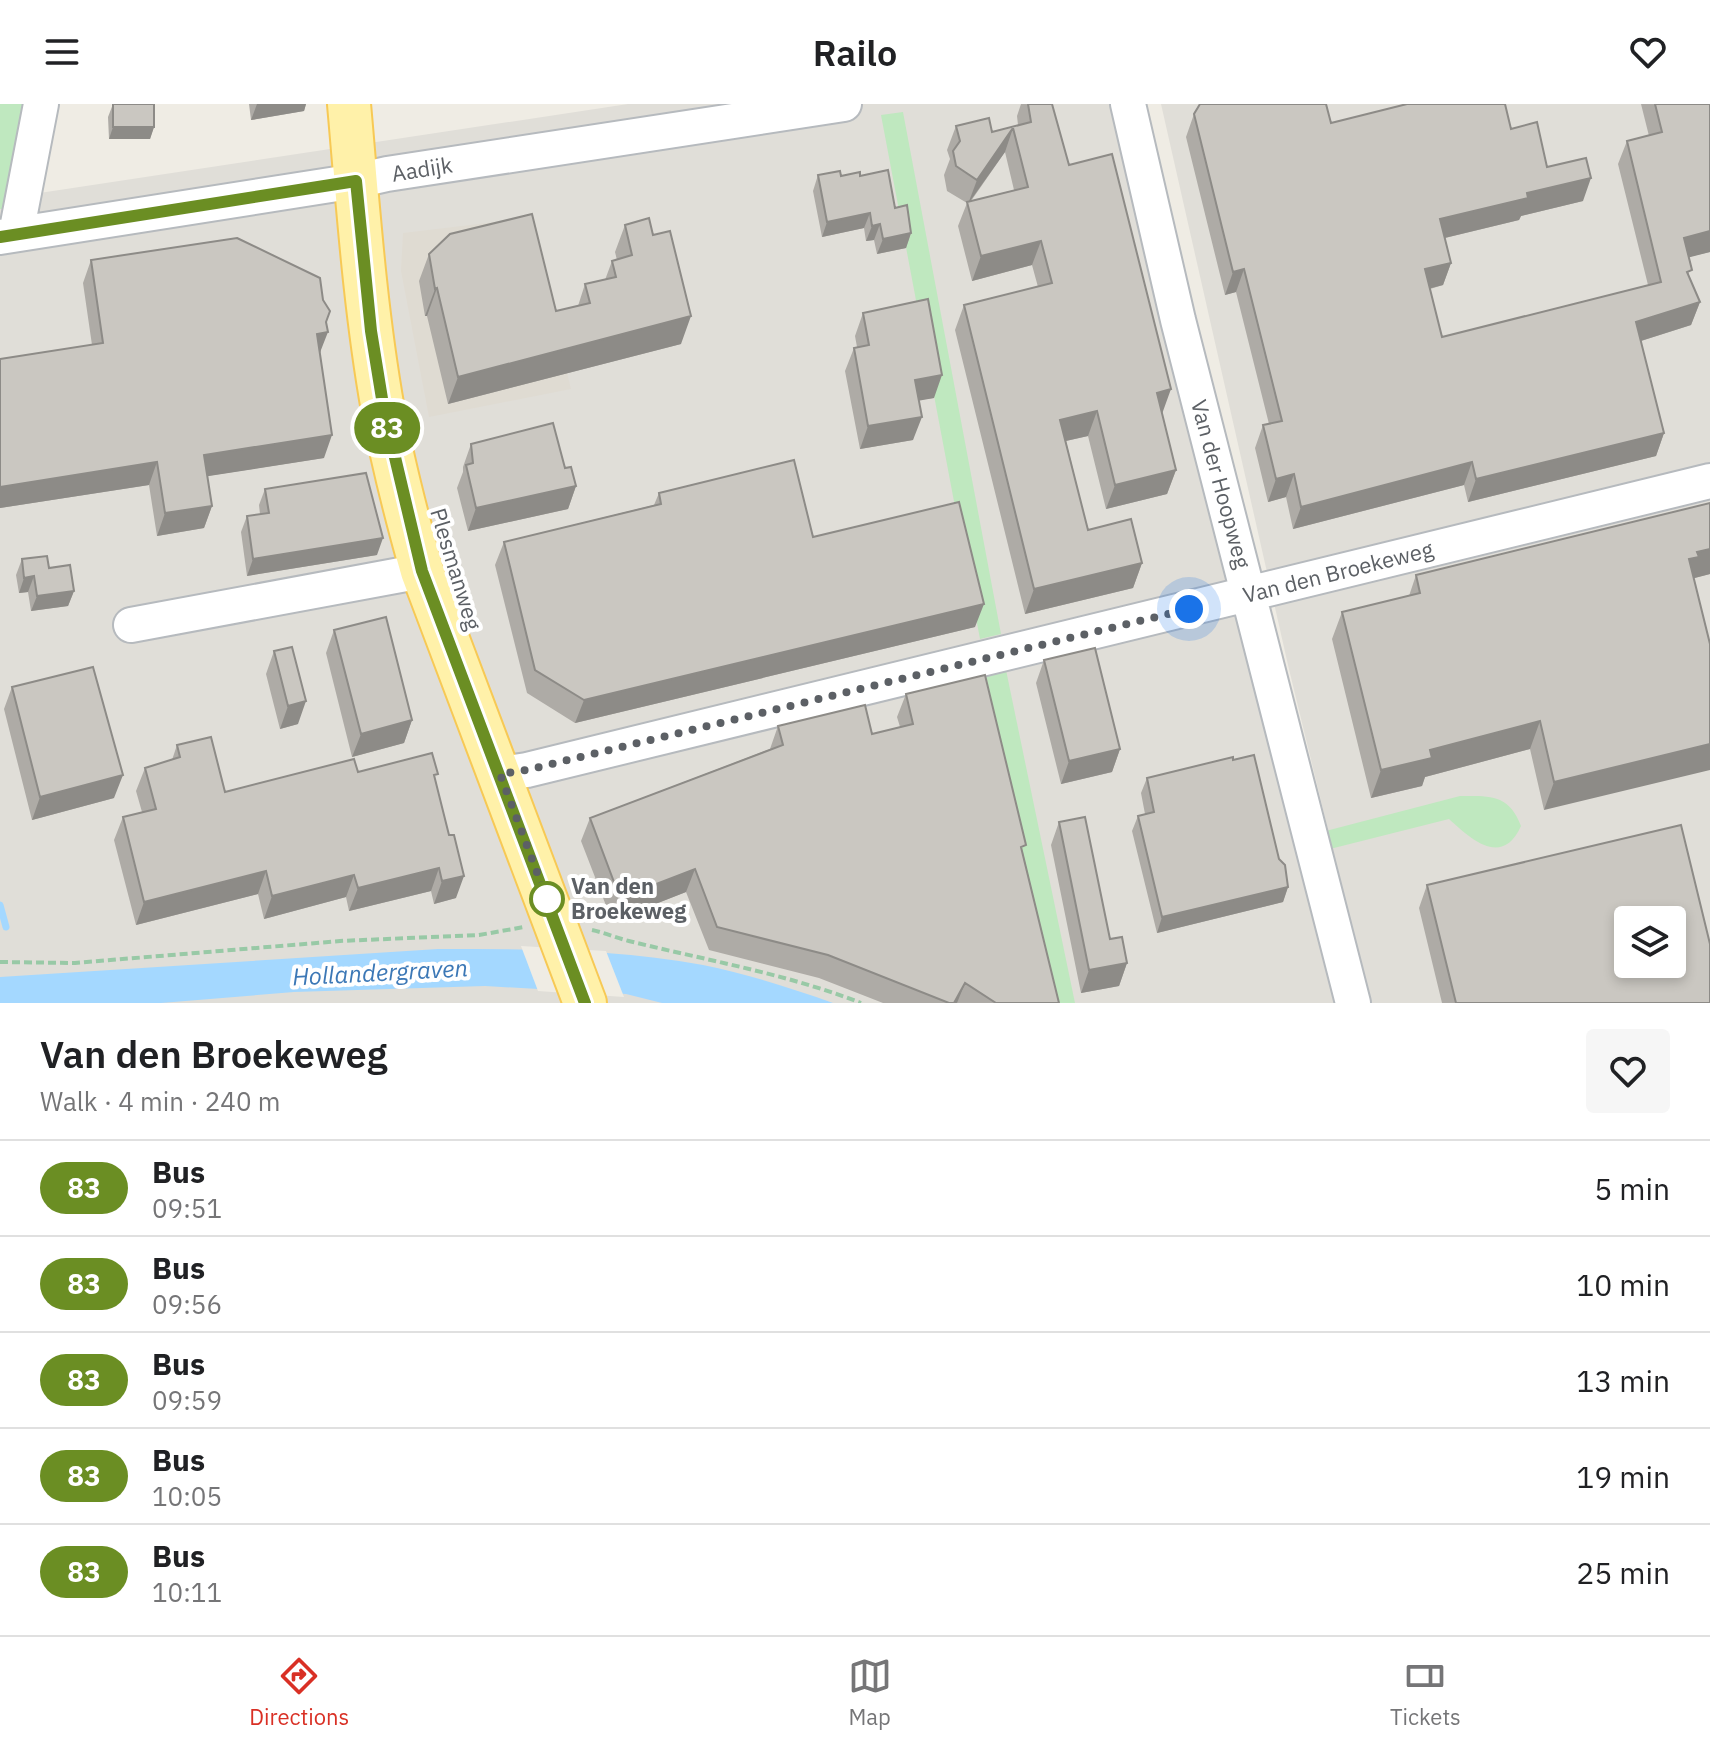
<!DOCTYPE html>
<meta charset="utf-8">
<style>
:root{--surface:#fff;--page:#f6f6f6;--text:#202124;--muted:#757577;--line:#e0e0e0;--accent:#d93025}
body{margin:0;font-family:"IBM Plex Sans",sans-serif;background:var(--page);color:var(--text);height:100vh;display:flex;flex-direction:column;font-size:30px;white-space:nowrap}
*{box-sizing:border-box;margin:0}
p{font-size:26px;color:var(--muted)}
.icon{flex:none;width:44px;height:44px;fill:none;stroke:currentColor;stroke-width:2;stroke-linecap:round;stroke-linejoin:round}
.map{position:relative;height:899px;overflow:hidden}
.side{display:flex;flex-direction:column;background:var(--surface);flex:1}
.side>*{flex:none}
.badge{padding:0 16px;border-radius:26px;font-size:28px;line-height:52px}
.tools{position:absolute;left:1614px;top:802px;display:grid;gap:16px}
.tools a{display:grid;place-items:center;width:72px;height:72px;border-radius:8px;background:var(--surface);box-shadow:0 4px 12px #0003;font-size:40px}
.you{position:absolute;width:40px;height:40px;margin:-20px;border:6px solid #fff;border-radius:50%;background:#1a73e8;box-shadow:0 0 0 12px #1a73e833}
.map>.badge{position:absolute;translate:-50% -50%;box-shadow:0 0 0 4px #fff}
.round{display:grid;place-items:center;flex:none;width:84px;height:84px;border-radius:8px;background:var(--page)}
.headline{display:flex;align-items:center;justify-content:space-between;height:136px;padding:0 40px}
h1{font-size:38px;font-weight:600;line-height:60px}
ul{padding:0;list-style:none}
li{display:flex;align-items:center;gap:24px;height:96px;padding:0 40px;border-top:2px solid var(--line)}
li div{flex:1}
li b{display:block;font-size:30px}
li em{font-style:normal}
li .badge{min-width:88px;font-weight:700;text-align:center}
header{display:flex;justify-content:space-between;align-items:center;height:104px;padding:0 40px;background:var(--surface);font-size:36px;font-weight:600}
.menu{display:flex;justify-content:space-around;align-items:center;height:112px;border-top:2px solid var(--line);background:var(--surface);font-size:22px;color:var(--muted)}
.menu a{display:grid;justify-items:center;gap:4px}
.menu .on{color:var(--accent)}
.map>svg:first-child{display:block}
.industrial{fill:#e0ded8;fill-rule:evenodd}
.education{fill:#dfdbd2}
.green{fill:#bfe8bf}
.water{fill:#a4d8ff}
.pier{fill:#efece4}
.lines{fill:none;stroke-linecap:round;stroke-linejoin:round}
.stream{stroke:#a4d8ff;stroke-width:7}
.minor-casing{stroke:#b6babe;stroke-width:38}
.major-casing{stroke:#f7c955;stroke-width:46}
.path{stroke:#98c9a6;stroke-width:4;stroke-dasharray:8 4;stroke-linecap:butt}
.minor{stroke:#fff;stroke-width:34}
.major{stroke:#fff1a9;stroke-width:42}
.wall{fill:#aeaba6;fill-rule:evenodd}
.shaded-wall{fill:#8d8b87}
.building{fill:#cac7c1;stroke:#8d8b87;stroke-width:2;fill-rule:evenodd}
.line-casing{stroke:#fff;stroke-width:18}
.line{stroke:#6b8e23;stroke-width:12}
.walk{stroke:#5c6065;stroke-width:8;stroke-dasharray:0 14.4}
.stop-dot{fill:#fff;stroke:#6b8e23;stroke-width:4}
.labels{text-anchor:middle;stroke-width:8;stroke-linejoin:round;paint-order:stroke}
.street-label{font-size:22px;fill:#5c6065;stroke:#fff}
.stop-label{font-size:22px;font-weight:bold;fill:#5c6065;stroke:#fff;text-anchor:start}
.water-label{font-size:24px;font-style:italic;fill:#3c78b6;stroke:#fff}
</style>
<header><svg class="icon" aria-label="menu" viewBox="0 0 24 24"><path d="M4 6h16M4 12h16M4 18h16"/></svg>Railo<svg class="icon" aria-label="heart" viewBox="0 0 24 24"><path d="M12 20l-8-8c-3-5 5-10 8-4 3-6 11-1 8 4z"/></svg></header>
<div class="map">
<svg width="1710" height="899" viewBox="0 0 1710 899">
<rect width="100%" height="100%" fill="#efece4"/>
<!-- industrial -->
<path class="industrial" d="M628,0h505l208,899h-1341v-804z
M1161,0h549v899h-340l-82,-338zM1628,816h44v44h-44z"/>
<!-- education -->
<path class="education" d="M530,114l41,171 -142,28 -28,-146 2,-38z"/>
<!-- green -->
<path class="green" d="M0,0h23l-20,105h-3z
M903,8l98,522 -21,5 -99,-524z
M1006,566l69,333h-21l-68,-328z
M1460,692c30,0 49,-2 61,30 -19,42 -50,13 -72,-7l-127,32 -4,-18z"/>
<!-- water -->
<path class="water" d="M438,845c87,0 179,0 265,16 44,9 88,23 130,38h-171l-36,-9 -141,-8 -191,6 -133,11h-161v-26z"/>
<!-- pier -->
<path class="pier" d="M521,842l85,5 18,46 -86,-6z"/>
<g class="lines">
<!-- stream -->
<path class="stream" d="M0,801l6,22"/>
<defs>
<path id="minor" d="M1128,0l50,216 175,683
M16,130l25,-130
M0,133l356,-56 31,-7 457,-70
M131,521l291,-54
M500,670l27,-4 1183,-289"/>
<path id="major" d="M349,0c9,102 16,205 34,306 10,54 24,108 39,161l163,432"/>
</defs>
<!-- minor casing -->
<use href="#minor" class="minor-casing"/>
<!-- major casing -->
<use href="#major" class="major-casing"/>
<!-- path -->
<path class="path" d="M592,826c14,3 27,9 41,12 77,19 154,32 228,61
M0,858l75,1 265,-22 139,-6 45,-8"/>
<!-- minor -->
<use href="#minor" class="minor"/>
<!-- major -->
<use href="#major" class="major"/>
</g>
<!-- wall -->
<path class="wall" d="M113,0l41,23 -4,12h-41l-1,-22z
M249,0h57l-2,7 -53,9z
M1021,0h31l17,61 93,248 14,57 -9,24 -61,15 -18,-73 -22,5 22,89 54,33 -9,25 -108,26 -70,-284 9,-25 74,-18 -6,-22 -60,16 -14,-55 9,-23 -20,-12 -3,-16 6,-16 -3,-9 9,-24 36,6 26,-7 -1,-9zM1005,48l9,38 -43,11z
M1641,0h69v148l-22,5 1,21 11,24 -9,23 -50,16 23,92 -8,23 -188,46 -4,-17 -171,44 -7,-32 -18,5 -13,-54 8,-23 6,-1 -33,-132 -11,3 -39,-158 8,-23 137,9 180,6 36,38 36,34 -62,15 -2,4 -74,18 6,25 -8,22 -13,4 12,48 206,-52 -30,-121 9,-23 22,-5z
M818,71l42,1 35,32 16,25 -5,15 -29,6 -3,-14 -8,1 -2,-13 -42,9 -9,-46z
M625,121l56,119 -233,60 -21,-88h-2l-6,-35 10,-27 127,57 22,-5 7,-22 20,-4 7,-19 5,-1 -2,-8z
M91,156l235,62 -6,32 4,104 -117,18 5,30 -8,22 -47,8 -8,-51 -149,23v-149l92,-14 -9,-62z
M863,209l71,85 -16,2 -5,40 -53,9 -15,-78 9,-23 3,-1 -2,-11z
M471,340l94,24 11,18 -8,23 -100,22 -11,-43 6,-16v-5z
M265,385l112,66 -130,21 -6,-44 6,-16 13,-2 -1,-9z
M659,389l154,44 162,90 -400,96 -48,-30 -32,-128 9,-23 150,-37z
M22,455l27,9 25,23 -6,15 -37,5 -3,-19 -9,1 -3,-18z
M1710,470l-16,4 -150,232 -14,-61 -105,28 -3,9 -51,12 -39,-159 10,-27 67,-16 7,-21z
M334,526l78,90 -8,23 -52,14 -26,-104z
M274,547l24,73 -18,5 -14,-55z
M1044,556l76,89 -8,23 -51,12 -25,-101z
M12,583l102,111 -82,22 -28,-111z
M906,590l117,159 36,150h-176l-64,-25 -110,-28 -23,-58 -74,29 -31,-80 9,-23 180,-69 8,-23 94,8 28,-7 -3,-10z
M177,641l48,47 133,-20 78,9 20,117 -22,6 -3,-13 -82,20 -3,-14 -82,22 -6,-25 -122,31 -22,-85 9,-23 19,-5 -6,-21 9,-23 27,-8z
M1147,674l132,81 9,28 -5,15 -126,31 -25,-102 6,-15 7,-2 -4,-21z
M1059,718l51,117 17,24 -8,23 -38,7 -30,-148z
M1427,781l283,118h-268l-23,-95z"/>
<!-- shaded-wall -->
<path class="shaded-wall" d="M257,0h49l-2,7 -53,9z
M113,23h41l-4,12h-41z
M1013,24l-8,24 -37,52 9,-24z
M1591,74l-8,23 -62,15 -2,4 -87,21 8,-22 87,-26z
M870,109l-6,15 -42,9 5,-15z
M880,120l-6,16 -8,1 6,-15z
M1710,127v21l-35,9 9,-23z
M911,129l-5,15 -29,6 6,-15z
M1041,137l-9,24 -60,16 9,-25z
M1451,159l-8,22 -27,7 9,-23z
M1244,165l-8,23 -11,3 8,-23z
M437,184l-10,28h-2l10,-27z
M1700,198l-9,23 -63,20 8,-23z
M691,212l-10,28 -233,60 10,-27z
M328,228l-9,23 -2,-21z
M942,271l-8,23 -28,5 9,-23z
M1171,285l-9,25 -5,-21z
M1097,307l-9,25 -36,8 8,-24z
M922,313l-9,23 -53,9 8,-23z
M1664,329l-8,23 -188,46 8,-23z
M332,331l-8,23 -128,20 8,-23z
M157,358l-8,23 -149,23v-21z
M1472,358l-8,23 -171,44 8,-22z
M1176,366l-9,24 -61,15 9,-24z
M1294,370l-8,23 -18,5 8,-23z
M576,382l-8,23 -100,22 8,-23z
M212,402l-8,22 -47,8 8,-23z
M383,434l-6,17 -130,21 6,-17z
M1710,445v25l-19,5 -2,-20 8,-7z
M1142,459l-9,25 -108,26 9,-25z
M34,472l-6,16 -9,1 5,-15z
M74,487l-6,15 -37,5 6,-15z
M984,500l-9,23 -400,96 9,-23z
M306,597l-8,23 -18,5 8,-23z
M412,616l-8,23 -52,14 9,-23z
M1540,617l-10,28 -105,28 -3,9 -51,12 10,-28 49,-20z
M1710,640v26l-166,40 10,-28z
M1120,645l-8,23 -51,12 8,-23z
M123,671l-9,23 -82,22 8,-23z
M439,764l-8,23 -82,20 9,-23z
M695,765l-9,23 -74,29 8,-23z
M266,767l-8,23 -122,31 8,-23z
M354,771l-8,22 -82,22 8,-23z
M464,772l-8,22 -22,6 8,-23z
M1288,783l-5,15 -126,31 5,-16z
M1127,859l-8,23 -38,7 8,-23z
M965,879l-8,20h-3z"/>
<!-- building -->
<path class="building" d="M113,0h41v23h-41z
M1028,0h24l17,61 43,-11 59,235 -14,4 19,77 -61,15 -18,-74 -37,9 28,110 43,-11 11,44 -108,26 -70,-284 88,-22 -11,-42 -60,15 -14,-54 61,-15 -15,-59 -36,52 -21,-14 -3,-15 7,-10 -4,-15 33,-8 3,14 39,-10z
M1200,0h126l5,19 76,-19h98l6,25 26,-7 10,45 39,-9 5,20 -64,15 1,5 -88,21 11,44 -26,6 17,68 219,-55 -34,-141 35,-9 -7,-28h55v127l-26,7 8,32 -5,2 13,30 -64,20 28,111 -188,46 -4,-17 -171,45 -7,-33 -18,5 -13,-54 19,-4 -38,-152 -11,3 -39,-158z
M888,66l7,38 12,-3 4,28 -28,6 -3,-15 -8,2 -2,-13 -43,9 -9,-47 22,-4 1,5 19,-4v4z
M532,110l24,97 34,-8 -5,-19 31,-7 -4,-16 20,-6 -7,-30 24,-7 4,17 17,-4 21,85 -233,61 -21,-89 -2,1 -6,-35 21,-20z
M237,134l83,40 3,22 7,11 -4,11 2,10 -11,2 15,101 -128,20 8,51 -47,7 -8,-51 -157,25v-128l103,-16 -12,-83z
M928,195l14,76 -27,5 7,37 -54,9 -14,-78 15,-3 -6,-32z
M553,319l12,45 6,-1 5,19 -100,22 -10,-43 7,-2 -2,-19z
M794,356l19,77 146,-35 25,102 -400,96 -49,-30 -31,-128 157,-38 -2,-11z
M366,369l17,65 -130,21 -6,-43 22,-3 -4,-24z
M1710,399v46l-13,3 2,5 -10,2 21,85v100l-156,38 -14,-61 -110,29 2,8 -51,12 -39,-158 78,-19 -4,-18z
M47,452l2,12 21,-3 4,26 -37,5 -3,-20 -10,2 -2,-19z
M386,513l26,103 -51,14 -27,-104z
M292,543l14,54 -18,5 -14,-55z
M1095,544l25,101 -51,12 -25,-101z
M93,563l30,108 -83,22 -28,-110z
M985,571l41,170 -5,2 38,156h-63l-31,-20 -11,20h-5l-121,-48 -111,-28 -22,-58 -75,29 -30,-80 193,-73 -5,-19 87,-21 7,29 41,-10 -7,-30z
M211,633l14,55 129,-33 4,13 74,-19 6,21 -4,1 15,60h5l10,41 -22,5 -3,-13 -81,20 -4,-13 -82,21 -6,-25 -122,31 -21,-85 33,-8 -11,-41 35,-11 -3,-12z
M1254,651l25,104 6,6 3,22 -126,30 -24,-101 16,-4 -7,-34 86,-21v3z
M1085,713l25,122 12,-2 5,26 -38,7 -30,-148z
M1681,721l29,119v59h-254l-29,-118zM1628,816h44v44h-44z"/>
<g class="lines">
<defs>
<path id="line" d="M0,133l356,-56 15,150 13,80 38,160 163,432"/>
</defs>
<!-- line casing -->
<use href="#line" class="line-casing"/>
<!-- line -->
<use href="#line" class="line"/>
<!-- walk -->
<path class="walk" d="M547,795l-47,-125 27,-4 662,-161"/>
</g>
<!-- markers -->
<circle class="stop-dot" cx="547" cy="795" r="16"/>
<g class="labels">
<!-- street labels -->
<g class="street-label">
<text transform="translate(422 65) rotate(-9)" y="8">Aadijk</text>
<text transform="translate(1221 380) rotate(75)" y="8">Van der Hoopweg</text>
<text transform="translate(456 465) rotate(73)" y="8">Plesmanweg</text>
<text transform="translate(1338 468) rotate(-14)" y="8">Van den Broekeweg</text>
</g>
<!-- stop labels -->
<g class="stop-label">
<text x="571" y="790">Van den<tspan x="571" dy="25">Broekeweg</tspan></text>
</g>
<!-- water labels -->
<g class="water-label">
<text transform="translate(380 869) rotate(-3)" y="8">Hollandergraven</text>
</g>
</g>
</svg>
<div class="tools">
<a><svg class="icon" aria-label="layers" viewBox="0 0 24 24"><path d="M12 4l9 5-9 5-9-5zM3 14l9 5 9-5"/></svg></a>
</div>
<div class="you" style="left:1189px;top:505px"></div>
<b class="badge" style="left:387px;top:324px;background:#6b8e23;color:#fff">83</b>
</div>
<section class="side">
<div class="headline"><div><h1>Van den Broekeweg</h1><p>Walk · 4 min · 240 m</p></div><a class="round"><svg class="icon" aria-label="heart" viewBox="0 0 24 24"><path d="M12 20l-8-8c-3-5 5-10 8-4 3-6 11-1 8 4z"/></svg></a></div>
<ul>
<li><span class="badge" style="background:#6b8e23;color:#fff">83</span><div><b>Bus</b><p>09:51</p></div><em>5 min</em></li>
<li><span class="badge" style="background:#6b8e23;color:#fff">83</span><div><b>Bus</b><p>09:56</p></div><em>10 min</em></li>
<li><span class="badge" style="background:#6b8e23;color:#fff">83</span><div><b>Bus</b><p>09:59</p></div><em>13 min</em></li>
<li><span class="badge" style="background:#6b8e23;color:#fff">83</span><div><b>Bus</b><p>10:05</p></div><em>19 min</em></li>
<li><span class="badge" style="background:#6b8e23;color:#fff">83</span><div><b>Bus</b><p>10:11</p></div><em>25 min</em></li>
</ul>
</section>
<nav class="menu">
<a class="on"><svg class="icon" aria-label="directions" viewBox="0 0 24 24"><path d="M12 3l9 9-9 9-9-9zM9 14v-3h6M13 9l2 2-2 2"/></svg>Directions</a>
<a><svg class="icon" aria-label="map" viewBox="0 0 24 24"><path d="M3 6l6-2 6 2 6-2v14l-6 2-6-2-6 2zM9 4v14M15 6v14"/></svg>Map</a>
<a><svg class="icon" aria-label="tickets" viewBox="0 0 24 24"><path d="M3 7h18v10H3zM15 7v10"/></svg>Tickets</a>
</nav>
